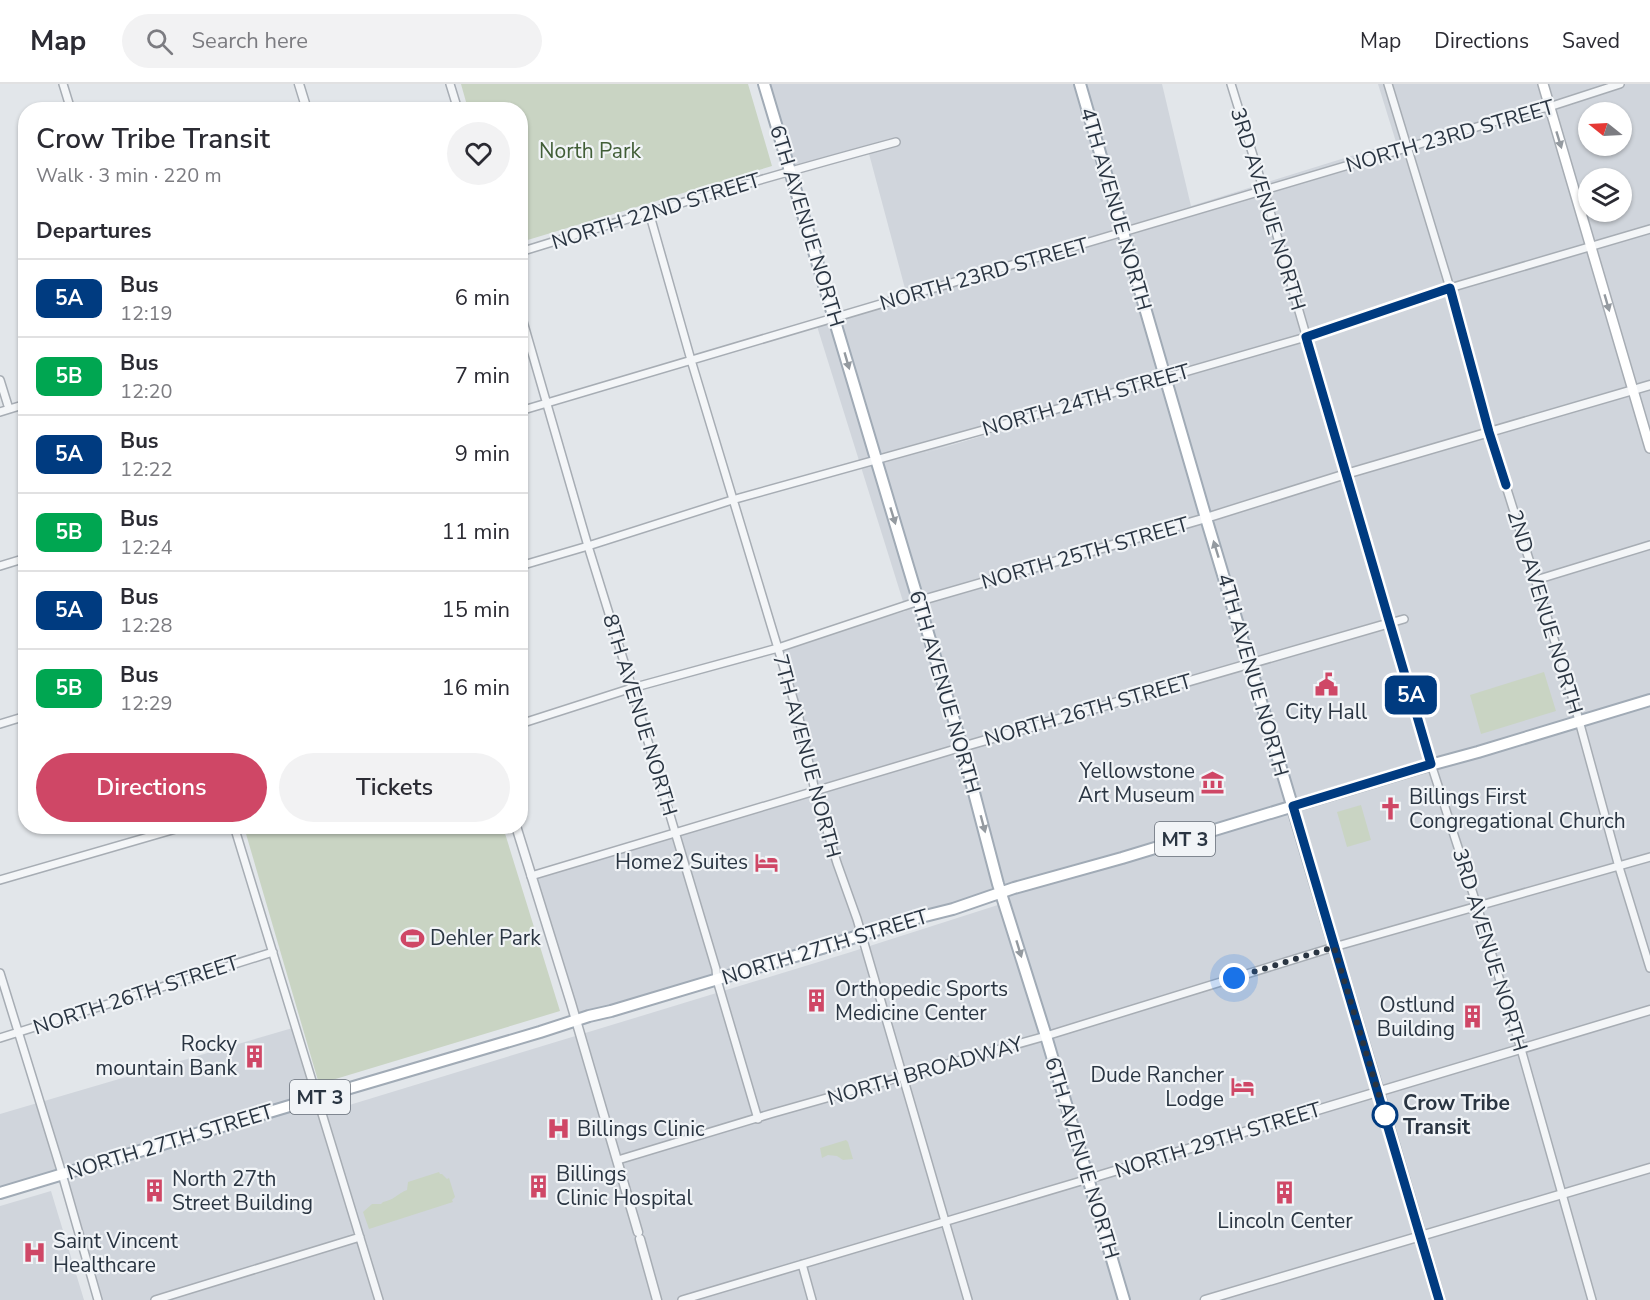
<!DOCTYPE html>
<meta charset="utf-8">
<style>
:root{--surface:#fff;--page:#f2f2f3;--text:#2b2b33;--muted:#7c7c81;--line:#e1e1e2;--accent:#cf4766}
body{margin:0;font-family:"Nunito Sans",sans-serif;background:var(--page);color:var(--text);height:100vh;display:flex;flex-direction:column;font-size:22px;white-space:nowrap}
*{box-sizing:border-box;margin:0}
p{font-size:20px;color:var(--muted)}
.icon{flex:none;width:33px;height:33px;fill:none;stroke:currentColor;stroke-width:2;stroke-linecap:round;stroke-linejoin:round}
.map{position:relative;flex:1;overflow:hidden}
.sheet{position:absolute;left:18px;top:18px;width:510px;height:732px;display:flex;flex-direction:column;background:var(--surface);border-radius:24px;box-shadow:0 2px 4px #0004}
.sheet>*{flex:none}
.badge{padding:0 12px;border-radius:9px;font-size:21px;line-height:39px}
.needle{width:39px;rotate:288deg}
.controls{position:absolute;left:1578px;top:18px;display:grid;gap:12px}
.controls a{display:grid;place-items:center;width:54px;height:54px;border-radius:50%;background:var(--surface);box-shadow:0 2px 4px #0004;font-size:30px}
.you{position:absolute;width:30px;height:30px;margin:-15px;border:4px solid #fff;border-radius:50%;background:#1a73e8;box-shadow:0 0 0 9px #1a73e833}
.map>.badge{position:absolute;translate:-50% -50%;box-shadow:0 0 0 3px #fff}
h2{padding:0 18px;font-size:22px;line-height:54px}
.round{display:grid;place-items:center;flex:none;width:63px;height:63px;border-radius:32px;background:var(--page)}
.head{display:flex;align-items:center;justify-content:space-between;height:102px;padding:0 18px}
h1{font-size:28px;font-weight:600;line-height:45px}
.button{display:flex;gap:12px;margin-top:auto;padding:12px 18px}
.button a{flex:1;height:69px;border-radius:36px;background:var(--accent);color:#fff;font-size:24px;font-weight:600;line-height:69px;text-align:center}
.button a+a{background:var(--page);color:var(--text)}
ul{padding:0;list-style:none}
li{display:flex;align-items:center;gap:18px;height:78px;padding:0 18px;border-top:2px solid var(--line)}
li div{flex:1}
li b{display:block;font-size:22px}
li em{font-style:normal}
li .badge{min-width:66px;font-weight:700;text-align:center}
header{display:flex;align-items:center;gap:36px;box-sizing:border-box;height:84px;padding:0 30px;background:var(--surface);border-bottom:2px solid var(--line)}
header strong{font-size:28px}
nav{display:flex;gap:33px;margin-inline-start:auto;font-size:21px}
.search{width:420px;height:54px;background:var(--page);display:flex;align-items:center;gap:15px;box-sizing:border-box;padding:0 21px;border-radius:33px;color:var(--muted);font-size:22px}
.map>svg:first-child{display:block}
.built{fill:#d0d5dc;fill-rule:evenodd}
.green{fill:#c9d4c3}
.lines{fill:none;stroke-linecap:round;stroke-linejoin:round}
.minor-casing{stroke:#a7adb4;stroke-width:10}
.tertiary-casing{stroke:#a7adb4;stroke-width:11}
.secondary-casing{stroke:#a7adb4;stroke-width:12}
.primary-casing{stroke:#a1abb6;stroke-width:14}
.minor{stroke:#f4f6f8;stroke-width:7}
.tertiary{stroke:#f4f6f8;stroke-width:8}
.secondary{stroke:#fff;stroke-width:9}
.primary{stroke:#fff;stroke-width:10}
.oneway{fill:#949aa0}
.line-casing{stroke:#fff;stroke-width:14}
.line{stroke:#003b80;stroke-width:9}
.walk{stroke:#2a3542;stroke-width:6;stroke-dasharray:0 10.8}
.stop-dot{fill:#fff;stroke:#003b80;stroke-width:3}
.labels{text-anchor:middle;stroke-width:4.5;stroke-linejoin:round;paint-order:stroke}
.shield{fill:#f1f4f7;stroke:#666e78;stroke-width:1.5}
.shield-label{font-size:20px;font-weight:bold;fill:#2a3542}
.street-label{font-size:21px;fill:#2a3542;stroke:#f1f4f7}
.park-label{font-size:21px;fill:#415e37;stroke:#f1f4f7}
.poi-label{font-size:21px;fill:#2a3542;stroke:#f1f4f7;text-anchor:start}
.stop-label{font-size:21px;font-weight:bold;fill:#2a3542;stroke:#f1f4f7;text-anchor:start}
</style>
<header>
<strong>Map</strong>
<div class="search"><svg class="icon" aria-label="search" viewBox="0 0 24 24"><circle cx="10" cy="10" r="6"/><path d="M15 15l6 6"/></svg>Search here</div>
<nav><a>Map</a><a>Directions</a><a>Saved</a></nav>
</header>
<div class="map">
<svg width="1650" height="1216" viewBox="0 0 1650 1216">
<rect width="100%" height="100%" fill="#e2e6ea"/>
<!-- built -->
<path class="built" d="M766,0h396l29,122 205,-64 -18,-58h272v1216h-1552l-36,-125 -62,18v-79l296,-87 20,71 17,12 518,-158 150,-48v-11l-425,128 -45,-145 284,-85 -37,-143 128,-37 -90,-288 91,-27 -39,-146 -78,20zM1588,28h34v34h-34zM1588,94h34v34h-34zM1441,207l2,7 -518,155 240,-76z
M51,1107l33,109h-84v-94z"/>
<!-- green -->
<path class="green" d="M461,0h287l24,82 -251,76 -1,-132 -52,-1z
M1544,588l12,39 -75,23 -11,-39z
M1361,721l10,35 -24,7 -10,-35z
M244,743h259l57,184 -241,73z
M846,1056l2,2 5,17 -10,1 -6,-4 -9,-1 -6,3 -2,-10z
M439,1088l1,2h2l5,5 2,-1 6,19 -3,3 1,2 -84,27 -6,-17 9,-8h9l2,-2c11,-2 14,-8 24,-12l1,-8z"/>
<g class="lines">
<defs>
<path id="minor" d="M63,0l8,26
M450,0l8,26
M1231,0l33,107 167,573 46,142 44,143 71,251
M1388,0l62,204 39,144 86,274 44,161 31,101
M649,128l42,148 108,358 16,73 22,72 20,56 111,381
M520,168c125,-39 250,-76 376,-110
M520,227l68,235 41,132 87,291 1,11 41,139
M0,296l9,29
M520,327l1014,-301 15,-3 71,-23
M0,328l26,-8
M0,482l26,-8
M520,482l68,-20 144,-46 287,-80 287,-83 144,-49 200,-59
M1536,496l114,-35
M1390,539l14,-4
M0,640l26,-8
M520,640l112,-36 146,-40 141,-47
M234,742l145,474
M531,792l431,-129
M0,796l186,-54
M0,889l60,194 38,133
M0,954l273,-86
M618,1076l152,-46 276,-78 288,-89 316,-90
M802,1180l10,36
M155,1216l205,-63
M682,1216l406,-121"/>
<path id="tertiary" d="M299,0l8,26
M919,517l287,-83 140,-44 304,-89
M962,663l428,-124
M516,742l55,177 67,229
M1088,1095l562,-169
M640,1155l17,61
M1205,1216l445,-132"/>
<path id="secondary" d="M1543,0l107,364"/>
<path id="primary" d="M764,0l198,663 36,137 48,152 78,264
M1080,0l126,434 172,574 61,208
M0,1109l316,-95 224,-66 49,-16 22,-5 211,-63 75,-25 56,-14 61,-21 108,-30 297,-90 59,-16 172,-52"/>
</defs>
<!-- minor casing -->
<use href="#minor" class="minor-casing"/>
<!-- tertiary casing -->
<use href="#tertiary" class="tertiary-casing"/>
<!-- secondary casing -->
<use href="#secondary" class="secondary-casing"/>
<!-- primary casing -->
<use href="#primary" class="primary-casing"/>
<!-- minor -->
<use href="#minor" class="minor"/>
<!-- tertiary -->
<use href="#tertiary" class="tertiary"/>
<!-- secondary -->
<use href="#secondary" class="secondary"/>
<!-- primary -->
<use href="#primary" class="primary"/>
</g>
<!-- one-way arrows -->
<defs><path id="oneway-solid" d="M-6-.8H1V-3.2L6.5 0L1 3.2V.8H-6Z" transform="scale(1.5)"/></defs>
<g class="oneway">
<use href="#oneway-solid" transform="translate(1559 56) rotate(73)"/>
<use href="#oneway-solid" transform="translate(1607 219) rotate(74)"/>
<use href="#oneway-solid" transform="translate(847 277) rotate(74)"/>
<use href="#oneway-solid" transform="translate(893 432) rotate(73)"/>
<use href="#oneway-solid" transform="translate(1216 465) rotate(-107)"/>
<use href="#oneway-solid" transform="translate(983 740) rotate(75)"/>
<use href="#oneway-solid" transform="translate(1019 865) rotate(73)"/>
</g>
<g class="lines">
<defs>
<path id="line" d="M1439,1216l-146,-494 138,-42 -125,-427 144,-49 39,144 17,53"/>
</defs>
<!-- line casing -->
<use href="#line" class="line-casing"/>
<!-- line -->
<use href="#line" class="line"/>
<!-- walk -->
<path class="walk" d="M1234,894l100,-31 51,168"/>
</g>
<!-- icons -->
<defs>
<symbol id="civic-bare" viewBox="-9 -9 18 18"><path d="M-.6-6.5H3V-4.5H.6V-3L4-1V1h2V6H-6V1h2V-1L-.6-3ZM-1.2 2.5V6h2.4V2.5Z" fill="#cf4766" stroke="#f1f4f7" stroke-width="2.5" paint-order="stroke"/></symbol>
<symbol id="museum-bare" viewBox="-9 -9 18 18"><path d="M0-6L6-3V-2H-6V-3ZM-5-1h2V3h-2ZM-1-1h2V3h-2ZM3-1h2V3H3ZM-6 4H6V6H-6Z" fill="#cf4766" stroke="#f1f4f7" stroke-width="2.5" paint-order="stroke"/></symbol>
<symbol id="church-bare" viewBox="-9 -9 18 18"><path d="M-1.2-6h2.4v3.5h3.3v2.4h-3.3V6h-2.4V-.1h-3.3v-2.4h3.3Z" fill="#cf4766" stroke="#f1f4f7" stroke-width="2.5" paint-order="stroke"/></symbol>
<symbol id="hotel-bare" viewBox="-9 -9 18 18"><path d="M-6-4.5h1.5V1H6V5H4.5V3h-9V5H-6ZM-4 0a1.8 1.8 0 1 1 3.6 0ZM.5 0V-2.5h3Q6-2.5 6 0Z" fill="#cf4766" stroke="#f1f4f7" stroke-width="2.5" paint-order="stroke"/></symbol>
<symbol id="stadium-bare" viewBox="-9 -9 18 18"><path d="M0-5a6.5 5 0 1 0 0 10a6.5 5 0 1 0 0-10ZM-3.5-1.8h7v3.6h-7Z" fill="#cf4766" stroke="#f1f4f7" stroke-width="2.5" paint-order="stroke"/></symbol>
<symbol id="building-bare" viewBox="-9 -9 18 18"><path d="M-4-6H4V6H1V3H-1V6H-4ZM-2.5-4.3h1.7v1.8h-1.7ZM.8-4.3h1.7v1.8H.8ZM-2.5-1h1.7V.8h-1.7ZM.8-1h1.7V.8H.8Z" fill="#cf4766" stroke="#f1f4f7" stroke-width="2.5" paint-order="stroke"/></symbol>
<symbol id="hospital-bare" viewBox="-9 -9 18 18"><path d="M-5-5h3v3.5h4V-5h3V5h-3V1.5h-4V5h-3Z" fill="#cf4766" stroke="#f1f4f7" stroke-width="2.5" paint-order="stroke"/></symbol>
</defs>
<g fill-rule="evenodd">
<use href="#civic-bare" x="1310" y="584" width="33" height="33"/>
<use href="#museum-bare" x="1196" y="682" width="33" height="33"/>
<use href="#church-bare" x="1374" y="708" width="33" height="33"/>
<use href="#hotel-bare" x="750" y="762" width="33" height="33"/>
<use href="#stadium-bare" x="396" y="838" width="33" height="33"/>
<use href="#building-bare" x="800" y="900" width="33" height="33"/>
<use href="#building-bare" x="1456" y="916" width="33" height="33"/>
<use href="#building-bare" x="238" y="956" width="33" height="33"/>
<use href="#hotel-bare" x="1226" y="986" width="33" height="33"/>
<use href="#hospital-bare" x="542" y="1028" width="33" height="33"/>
<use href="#building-bare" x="522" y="1086" width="33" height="33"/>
<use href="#building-bare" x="138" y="1090" width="33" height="33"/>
<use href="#building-bare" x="1268" y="1092" width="33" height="33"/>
<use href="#hospital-bare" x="18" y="1152" width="33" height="33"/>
</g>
<!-- markers -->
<circle class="stop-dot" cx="1385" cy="1031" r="12"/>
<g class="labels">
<!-- shield labels -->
<g class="shield">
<rect x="1155" y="738" width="60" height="34" rx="4.5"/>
<rect x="290" y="996" width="60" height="34" rx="4.5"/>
</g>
<g class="shield-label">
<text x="1185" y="762">MT 3</text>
<text x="320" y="1020">MT 3</text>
</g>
<!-- street labels -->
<g class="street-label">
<text transform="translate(1450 52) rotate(-16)" y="7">NORTH 23RD STREET</text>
<text transform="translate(1116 125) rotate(74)" y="7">4TH AVENUE NORTH</text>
<text transform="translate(1268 125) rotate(73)" y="7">3RD AVENUE NORTH</text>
<text transform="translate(656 127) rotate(-17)" y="7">NORTH 22ND STREET</text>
<text transform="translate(807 142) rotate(73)" y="7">6TH AVENUE NORTH</text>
<text transform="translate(984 190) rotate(-16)" y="7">NORTH 23RD STREET</text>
<text transform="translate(1086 316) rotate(-16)" y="7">NORTH 24TH STREET</text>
<text transform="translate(1085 469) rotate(-16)" y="7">NORTH 25TH STREET</text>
<text transform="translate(1545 528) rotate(73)" y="7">2ND AVENUE NORTH</text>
<text transform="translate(1253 591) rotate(74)" y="7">4TH AVENUE NORTH</text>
<text transform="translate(945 608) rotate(74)" y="7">6TH AVENUE NORTH</text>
<text transform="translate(1088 626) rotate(-16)" y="7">NORTH 26TH STREET</text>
<text transform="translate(640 631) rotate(73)" y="7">8TH AVENUE NORTH</text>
<text transform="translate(807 672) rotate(75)" y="7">7TH AVENUE NORTH</text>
<text transform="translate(825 863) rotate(-17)" y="7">NORTH 27TH STREET</text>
<text transform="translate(1490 866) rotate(73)" y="7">3RD AVENUE NORTH</text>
<text transform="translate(136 911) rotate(-18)" y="7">NORTH 26TH STREET</text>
<text transform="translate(925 987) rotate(-16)" y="7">NORTH BROADWAY</text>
<text transform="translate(1218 1056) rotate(-17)" y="7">NORTH 29TH STREET</text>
<text transform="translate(170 1058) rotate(-17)" y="7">NORTH 27TH STREET</text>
<text transform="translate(1082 1074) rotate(73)" y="7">6TH AVENUE NORTH</text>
</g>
<!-- park labels -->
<g class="park-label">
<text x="590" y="74">North Park</text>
</g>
<!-- poi labels -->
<g class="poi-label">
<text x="1326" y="635" text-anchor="middle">City Hall</text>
<text x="1195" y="694" text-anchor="end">Yellowstone<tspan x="1195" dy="24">Art Museum</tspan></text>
<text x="1409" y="720">Billings First<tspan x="1409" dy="24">Congregational Church</tspan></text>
<text x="748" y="785" text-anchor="end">Home2 Suites</text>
<text x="430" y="861">Dehler Park</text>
<text x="835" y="912">Orthopedic Sports<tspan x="835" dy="24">Medicine Center</tspan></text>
<text x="1455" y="928" text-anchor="end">Ostlund<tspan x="1455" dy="24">Building</tspan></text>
<text x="237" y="967" text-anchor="end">Rocky<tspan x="237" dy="24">mountain Bank</tspan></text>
<text x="1224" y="998" text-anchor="end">Dude Rancher<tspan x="1224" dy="24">Lodge</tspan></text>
<text x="577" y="1052">Billings Clinic</text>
<text x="556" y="1097">Billings<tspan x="556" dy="24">Clinic Hospital</tspan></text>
<text x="172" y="1102">North 27th<tspan x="172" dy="24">Street Building</tspan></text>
<text x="1285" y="1144" text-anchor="middle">Lincoln Center</text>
<text x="53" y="1164">Saint Vincent<tspan x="53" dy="24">Healthcare</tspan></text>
</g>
<!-- stop labels -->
<g class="stop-label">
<text x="1403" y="1026">Crow Tribe<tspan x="1403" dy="24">Transit</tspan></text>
</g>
</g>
</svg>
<div class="controls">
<a><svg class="needle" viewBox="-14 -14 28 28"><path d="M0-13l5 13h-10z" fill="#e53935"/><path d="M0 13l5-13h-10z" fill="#7c7c81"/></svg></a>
<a><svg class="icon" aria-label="layers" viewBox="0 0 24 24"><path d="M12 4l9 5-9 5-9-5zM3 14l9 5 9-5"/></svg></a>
</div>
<div class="you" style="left:1234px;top:894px"></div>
<b class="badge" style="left:1411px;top:611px;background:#003b80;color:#fff">5A</b>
<section class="sheet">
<div class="head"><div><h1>Crow Tribe Transit</h1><p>Walk · 3 min · 220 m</p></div><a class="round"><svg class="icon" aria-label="heart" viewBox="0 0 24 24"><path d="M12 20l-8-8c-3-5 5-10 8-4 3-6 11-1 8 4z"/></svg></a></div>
<h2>Departures</h2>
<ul>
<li><span class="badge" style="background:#003b80;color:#fff">5A</span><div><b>Bus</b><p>12:19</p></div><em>6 min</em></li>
<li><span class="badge" style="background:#00a651;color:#fff">5B</span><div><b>Bus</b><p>12:20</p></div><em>7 min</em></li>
<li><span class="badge" style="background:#003b80;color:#fff">5A</span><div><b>Bus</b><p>12:22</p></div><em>9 min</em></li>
<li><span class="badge" style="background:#00a651;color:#fff">5B</span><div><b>Bus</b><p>12:24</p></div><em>11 min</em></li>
<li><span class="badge" style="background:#003b80;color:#fff">5A</span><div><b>Bus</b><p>12:28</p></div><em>15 min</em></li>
<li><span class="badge" style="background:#00a651;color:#fff">5B</span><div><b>Bus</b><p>12:29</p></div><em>16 min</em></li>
</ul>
<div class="button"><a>Directions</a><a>Tickets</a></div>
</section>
</div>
